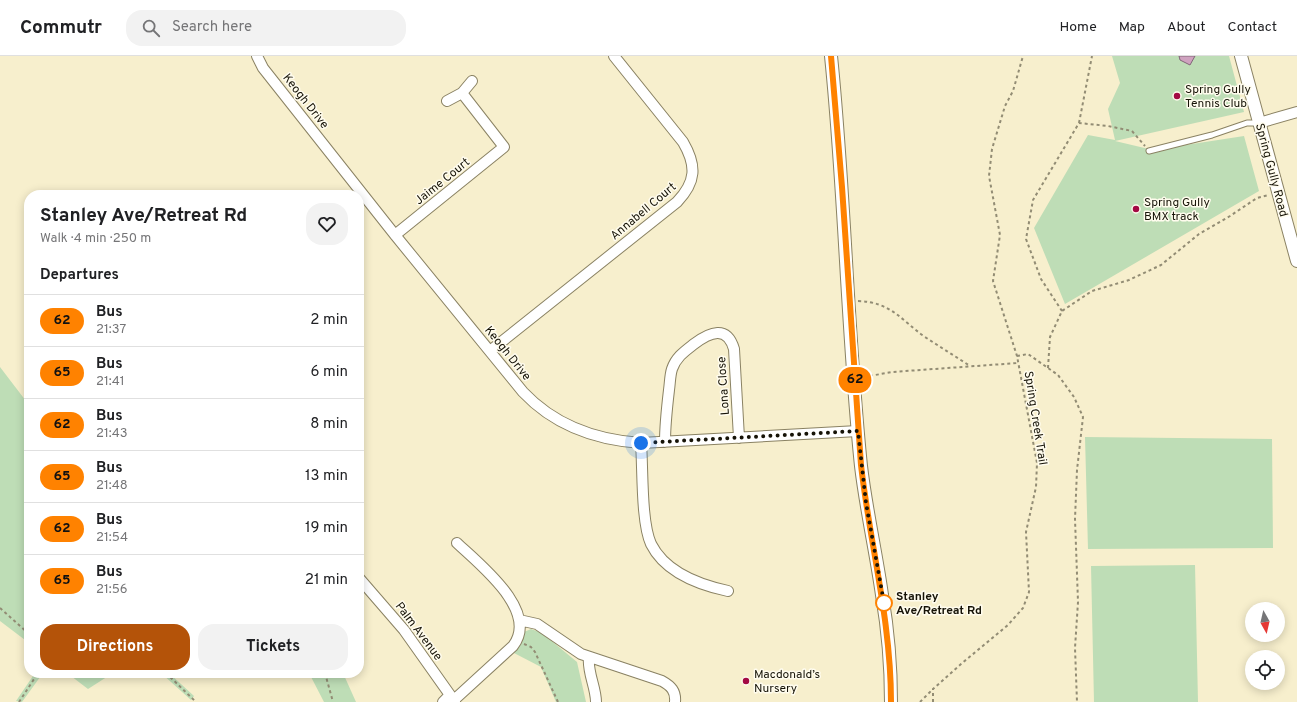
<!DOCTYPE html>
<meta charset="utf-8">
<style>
:root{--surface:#fff;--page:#f2f2f2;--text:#202124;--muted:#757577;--line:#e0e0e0;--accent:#b45309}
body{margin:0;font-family:Overpass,sans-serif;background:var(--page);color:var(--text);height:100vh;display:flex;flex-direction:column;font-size:15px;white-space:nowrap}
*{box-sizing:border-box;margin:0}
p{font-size:13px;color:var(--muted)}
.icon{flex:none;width:22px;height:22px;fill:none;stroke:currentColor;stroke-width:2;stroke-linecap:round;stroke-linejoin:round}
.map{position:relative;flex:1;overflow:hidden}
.side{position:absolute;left:24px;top:134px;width:340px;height:488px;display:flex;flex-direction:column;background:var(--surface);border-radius:16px;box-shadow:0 2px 10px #0003}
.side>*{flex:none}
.badge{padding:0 8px;border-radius:13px;font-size:14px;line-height:26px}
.needle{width:26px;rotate:172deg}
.buttons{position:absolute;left:1245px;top:546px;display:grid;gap:8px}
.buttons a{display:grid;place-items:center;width:40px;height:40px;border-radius:50%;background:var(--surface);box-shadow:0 2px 10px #0003;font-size:20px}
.you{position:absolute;width:20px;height:20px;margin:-10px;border:3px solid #fff;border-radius:50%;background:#1a73e8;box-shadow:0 0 0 6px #1a73e833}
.map>.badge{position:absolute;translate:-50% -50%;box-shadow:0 0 0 2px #fff}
h2{padding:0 16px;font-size:15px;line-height:36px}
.round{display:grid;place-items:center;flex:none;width:42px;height:42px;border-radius:16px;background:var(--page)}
.overview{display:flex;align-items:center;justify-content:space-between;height:68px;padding:0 16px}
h1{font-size:19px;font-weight:700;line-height:30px}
.action{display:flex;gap:8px;margin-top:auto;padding:8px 16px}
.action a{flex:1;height:46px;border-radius:16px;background:var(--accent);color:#fff;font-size:16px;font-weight:700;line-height:46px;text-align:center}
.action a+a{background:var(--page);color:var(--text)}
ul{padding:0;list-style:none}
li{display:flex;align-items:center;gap:12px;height:52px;padding:0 16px;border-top:1px solid var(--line)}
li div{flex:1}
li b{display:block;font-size:15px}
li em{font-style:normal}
li .badge{min-width:44px;font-weight:700;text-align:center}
header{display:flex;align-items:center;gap:24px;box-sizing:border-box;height:56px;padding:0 20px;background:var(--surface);border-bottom:1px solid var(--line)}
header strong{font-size:19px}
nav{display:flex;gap:22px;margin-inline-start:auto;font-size:14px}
.search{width:280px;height:36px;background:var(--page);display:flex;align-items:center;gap:10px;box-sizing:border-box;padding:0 14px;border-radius:16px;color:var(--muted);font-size:15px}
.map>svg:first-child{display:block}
.green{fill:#beddb6}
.building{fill:#cfa2bf;stroke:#826678}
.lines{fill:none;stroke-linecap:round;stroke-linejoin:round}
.service-casing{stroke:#8a8263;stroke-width:7}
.minor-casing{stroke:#8a8263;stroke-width:12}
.tertiary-casing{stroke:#8a8263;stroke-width:14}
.path{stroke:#928c74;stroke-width:2;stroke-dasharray:3 3;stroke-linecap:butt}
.service{stroke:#fff;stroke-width:5}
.minor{stroke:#fff;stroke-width:10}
.tertiary{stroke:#fff;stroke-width:12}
.line-casing{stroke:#fff;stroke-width:9}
.line{stroke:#ff8200;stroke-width:6}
.walk{stroke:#161307;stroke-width:4;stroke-dasharray:0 7.2}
.poi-dot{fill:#a30943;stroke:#fffcee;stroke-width:1.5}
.stop-dot{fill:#fff;stroke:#ff8200;stroke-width:2}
.labels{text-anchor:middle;stroke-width:3;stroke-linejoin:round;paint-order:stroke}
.poi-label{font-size:12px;fill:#161307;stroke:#fffcee;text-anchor:start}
.street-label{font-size:12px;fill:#161307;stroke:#fffcee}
.stop-label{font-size:12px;font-weight:bold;fill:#161307;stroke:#fffcee;text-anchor:start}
</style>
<header>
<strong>Commutr</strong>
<div class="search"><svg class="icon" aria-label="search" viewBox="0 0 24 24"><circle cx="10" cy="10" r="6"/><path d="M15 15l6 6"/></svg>Search here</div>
<nav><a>Home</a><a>Map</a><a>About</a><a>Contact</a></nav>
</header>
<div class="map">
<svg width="1297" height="646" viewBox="0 0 1297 646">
<rect width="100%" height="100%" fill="#f7efcd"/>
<!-- green -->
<path class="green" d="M1112,0h117l15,56 -129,29 38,9 91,-14 15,55 -194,113 -31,-76 54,-93 27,5 -7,-31 12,-26z
M0,311l29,38v238l-29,-22z
M1085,381l187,2 1,109 -185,1z
M1195,509l3,137h-104l-3,-136z
M531,573l11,4 35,29 9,40h-30l-15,-35 -27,-14 6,-11 4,-10z
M35,617h8l-21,29 -6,-1z
M67,617h46l-25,16z
M161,617h8l25,23 -3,4z
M309,617h34l13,29h-32z"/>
<!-- building -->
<path class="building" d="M1179,0h16l-5,9 -10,-5z"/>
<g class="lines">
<defs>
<path id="service" d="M1149,95l63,-16 35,-12h12"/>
<path id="minor" d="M257,0l6,12 132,167 128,157c32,34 73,48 118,51l217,-12
M447,45l15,-8 10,-12
M1259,67l38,-11
M395,179l109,-88 -42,-54
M490,295l187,-149c19,-20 20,-36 6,-60l-69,-86
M665,386c0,-17 2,-35 4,-52 1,-7 1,-15 3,-21 4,-12 13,-18 22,-25 16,-12 33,-19 40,5l5,89
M641,387c2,26 0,79 10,101 14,28 49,41 77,47
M359,522l45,52 51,72
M519,564l18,4 44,30 81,27c9,5 14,10 13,21
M589,601c-2,15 7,30 7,45
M454,644l59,-54c27,-35 -34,-82 -56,-103
M443,646l7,-7"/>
<path id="tertiary" d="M831,0c14,136 16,274 30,410 5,43 15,86 21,129 6,35 9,71 9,107
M1241,0l56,205"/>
</defs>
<!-- service casing -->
<use href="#service" class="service-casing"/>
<!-- minor casing -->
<use href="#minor" class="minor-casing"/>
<!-- tertiary casing -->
<use href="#tertiary" class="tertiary-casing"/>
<!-- path -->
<path class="path" d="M1079,67l13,-67
M858,245c33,1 43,19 67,36 15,10 30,19 45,29
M1062,255l-21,-32 -15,-40 7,-39 46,-77 29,3 24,5 13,15
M1017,300l11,-2 30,21 16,22 9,20 -6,53 -2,49 3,83 -3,46 2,54
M1048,312l2,-31 12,-26 30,-20 37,-11 32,-15 38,-31 31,-18 27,-18 12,-3
M864,321l28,-5 126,-9
M0,552l29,26
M524,588l7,3 4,5 23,50
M166,617l30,29
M325,617l8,29
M19,646l19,-29
M920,646l13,-13
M933,646v-13l28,-25 47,-39 15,-17 6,-16 -3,-60 10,-45 1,-24 -20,-107 -24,-75 7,-46 -11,-59 3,-27 13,-43 8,-15 10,-35"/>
<!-- service -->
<use href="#service" class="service"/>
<!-- minor -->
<use href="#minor" class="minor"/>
<!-- tertiary -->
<use href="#tertiary" class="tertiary"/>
</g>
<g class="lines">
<defs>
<path id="line" d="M831,0l11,131 19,278c9,80 30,155 30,237"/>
</defs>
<!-- line casing -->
<use href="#line" class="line-casing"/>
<!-- line -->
<use href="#line" class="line"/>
<!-- walk -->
<path class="walk" d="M641,387l217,-12 8,72 18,100"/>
</g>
<!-- markers -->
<g class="poi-dot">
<circle cx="1177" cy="40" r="4"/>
<circle cx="1136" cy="153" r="4"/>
<circle cx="746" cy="625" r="4"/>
</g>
<circle class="stop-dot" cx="884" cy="547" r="8"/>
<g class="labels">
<!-- poi labels -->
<g class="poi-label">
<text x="1185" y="37">Spring Gully<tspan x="1185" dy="14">Tennis Club</tspan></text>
<text x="1144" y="150">Spring Gully<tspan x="1144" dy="14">BMX track</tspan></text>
<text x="754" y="622">Macdonald’s<tspan x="754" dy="14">Nursery</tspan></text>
</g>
<!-- street labels -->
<g class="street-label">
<text transform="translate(306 45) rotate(52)" y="4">Keogh Drive</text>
<text transform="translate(1272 114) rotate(75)" y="4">Spring Gully Road</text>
<text transform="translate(442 125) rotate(-39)" y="4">Jaime Court</text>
<text transform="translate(643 155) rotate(-40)" y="4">Annabell Court</text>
<text transform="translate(508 297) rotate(51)" y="4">Keogh Drive</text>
<text transform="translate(723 330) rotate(-94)" y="4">Lona Close</text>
<text transform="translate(1036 362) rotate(81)" y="4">Spring Creek Trail</text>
<text transform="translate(419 575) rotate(53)" y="4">Palm Avenue</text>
</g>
<!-- stop labels -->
<g class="stop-label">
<text x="896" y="544">Stanley<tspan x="896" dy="14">Ave/Retreat Rd</tspan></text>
</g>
</g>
</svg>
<div class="buttons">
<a><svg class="needle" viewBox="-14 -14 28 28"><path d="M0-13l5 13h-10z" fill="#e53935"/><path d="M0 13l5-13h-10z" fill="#757577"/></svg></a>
<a><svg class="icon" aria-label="locate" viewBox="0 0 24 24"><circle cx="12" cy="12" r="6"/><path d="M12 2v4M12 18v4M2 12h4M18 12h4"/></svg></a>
</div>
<div class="you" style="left:641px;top:387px"></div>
<b class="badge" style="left:855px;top:324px;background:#ff8200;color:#111">62</b>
<section class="side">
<div class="overview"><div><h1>Stanley Ave/Retreat Rd</h1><p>Walk · 4 min · 250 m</p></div><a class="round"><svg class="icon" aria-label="heart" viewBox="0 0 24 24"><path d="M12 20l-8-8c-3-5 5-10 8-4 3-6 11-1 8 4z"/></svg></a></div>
<h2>Departures</h2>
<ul>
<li><span class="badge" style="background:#ff8200;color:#111">62</span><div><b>Bus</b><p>21:37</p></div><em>2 min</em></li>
<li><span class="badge" style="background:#ff8200;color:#111">65</span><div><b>Bus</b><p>21:41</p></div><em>6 min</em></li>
<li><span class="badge" style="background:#ff8200;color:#111">62</span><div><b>Bus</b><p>21:43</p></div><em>8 min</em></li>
<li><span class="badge" style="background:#ff8200;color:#111">65</span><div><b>Bus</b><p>21:48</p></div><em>13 min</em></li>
<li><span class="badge" style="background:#ff8200;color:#111">62</span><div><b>Bus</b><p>21:54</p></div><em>19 min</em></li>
<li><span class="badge" style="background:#ff8200;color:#111">65</span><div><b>Bus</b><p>21:56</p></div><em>21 min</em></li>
</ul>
<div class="action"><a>Directions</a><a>Tickets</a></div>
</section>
</div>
